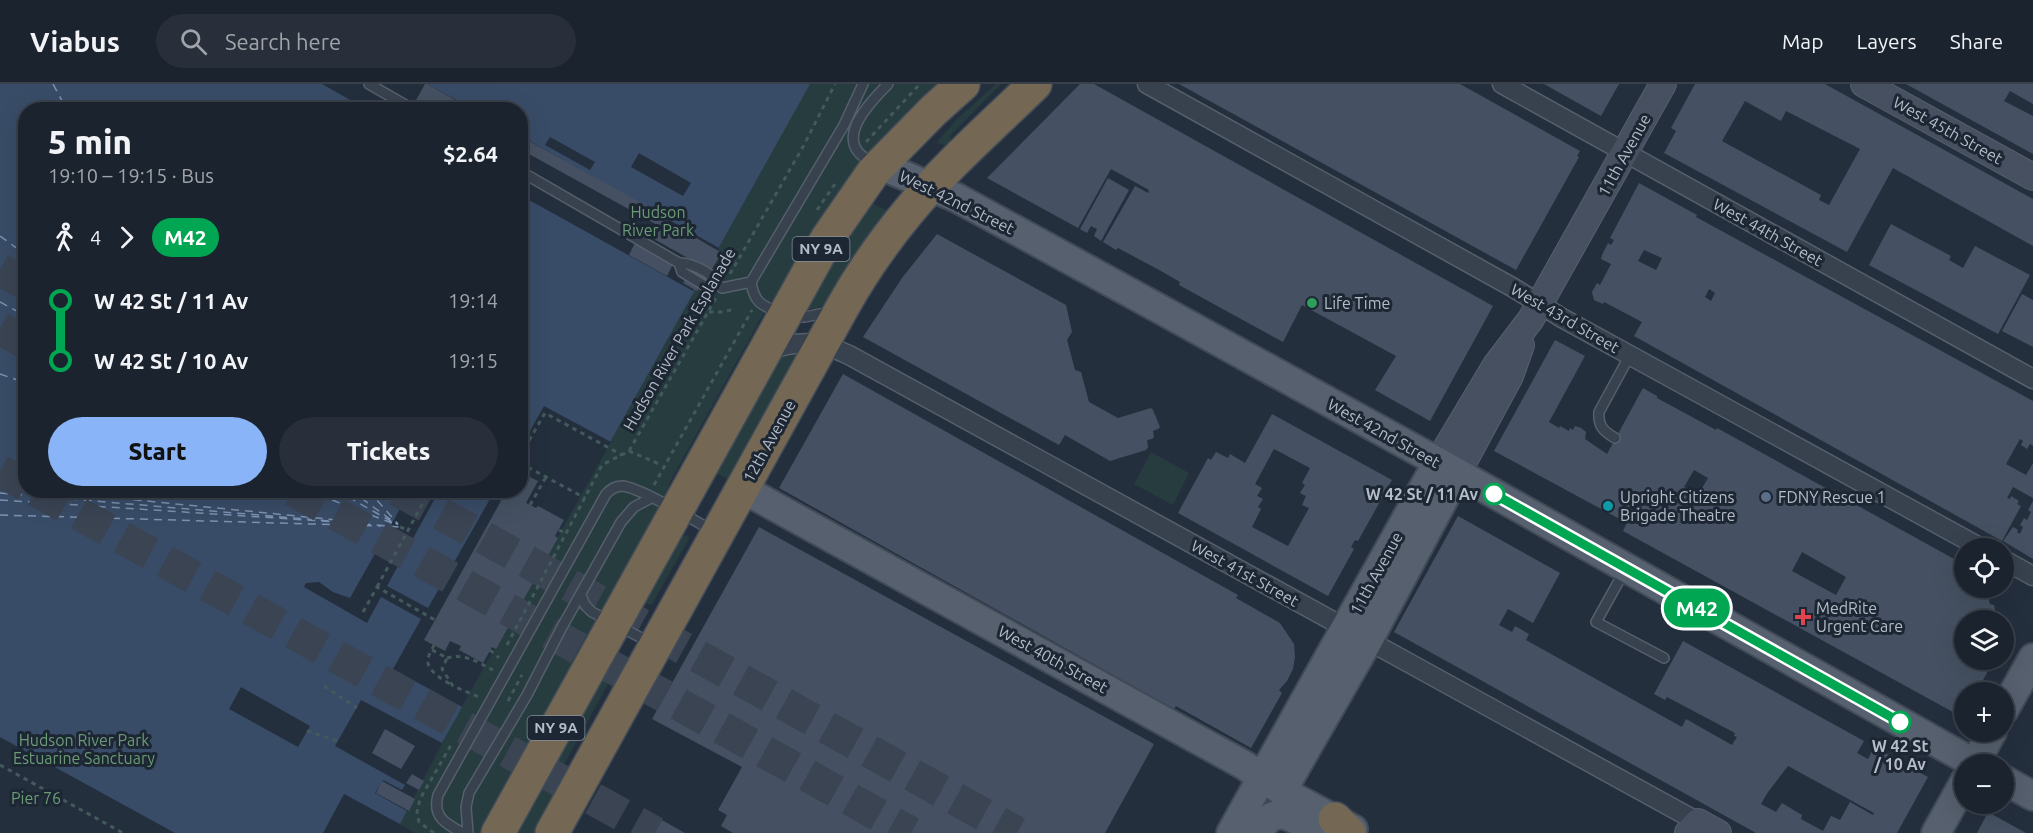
<!DOCTYPE html>
<meta charset="utf-8">
<style>
:root{--surface:#1b232e;--page:#282f3a;--text:#f1f3f6;--muted:#a0a4aa;--line:#39404a;--accent:#8ab4f8}
body{margin:0;font-family:Ubuntu,sans-serif;background:var(--page);color:var(--text);height:100vh;display:flex;flex-direction:column;font-size:22px;white-space:nowrap}
*{box-sizing:border-box;margin:0}
p{font-size:20px;color:var(--muted)}
.icon{flex:none;width:33px;height:33px;fill:none;stroke:currentColor;stroke-width:2;stroke-linecap:round;stroke-linejoin:round}
.map{position:relative;flex:1;overflow:hidden}
.panel{position:absolute;left:18px;top:18px;width:510px;height:396px;display:flex;flex-direction:column;background:var(--surface);border-radius:24px;box-shadow:0 6px 24px #0002,0 0 0 2px var(--line)}
.panel>*{flex:none}
.badge{padding:0 12px;border-radius:20px;font-size:21px;line-height:39px}
.tools{position:absolute;left:1954px;top:454px;display:grid;gap:12px}
.tools a{display:grid;place-items:center;width:60px;height:60px;border-radius:50%;background:var(--surface);box-shadow:0 6px 24px #0002,0 0 0 2px var(--line);font-size:30px}
.map>.badge{position:absolute;translate:-50% -50%;box-shadow:0 0 0 3px #fff}
.legs{display:flex;align-items:center;gap:9px;height:66px;padding:0 30px;font-size:20px}
.legs p{margin-inline-start:auto}
.overview{display:flex;align-items:center;justify-content:space-between;height:102px;padding:0 30px}
h1{font-size:33px;font-weight:800;line-height:45px}
.cta{display:flex;gap:12px;margin-top:auto;padding:12px 30px}
.cta a{flex:1;height:69px;border-radius:36px;background:var(--accent);color:#111;font-size:24px;font-weight:800;line-height:69px;text-align:center}
.cta a+a{background:var(--page);color:var(--text)}
ul{padding:0 30px;list-style:none}
li{display:flex;align-items:center;gap:21px;height:60px;font-size:22px}
li i{display:grid;place-items:center;width:9px;height:100%;margin:0 8px;background:currentColor}
li i::after{content:'';width:15px;height:15px;margin:-8px;border:4px solid;border-radius:50%;background:var(--surface)}
li p{margin-inline-start:auto}
li:first-child i{background:linear-gradient(#0000 50%,currentColor 0)}
li:last-child i{background:linear-gradient(currentColor 50%,#0000 0)}
header{display:flex;align-items:center;gap:36px;box-sizing:border-box;height:84px;padding:0 30px;background:var(--surface);border-bottom:2px solid var(--line)}
header strong{font-size:28px}
nav{display:flex;gap:33px;margin-inline-start:auto;font-size:21px}
.search{width:420px;height:54px;background:var(--page);display:flex;align-items:center;gap:15px;box-sizing:border-box;padding:0 21px;border-radius:33px;color:var(--muted);font-size:22px}
.map>svg:first-child{display:block}
.green{fill:#263c3f}
.water{fill:#394c67;fill-rule:evenodd}
.pier{fill:#242f3e}
.lines{fill:none;stroke-linecap:round;stroke-linejoin:round}
.ferry{stroke:#7c92b1;stroke-width:1.5;stroke-dasharray:8 6;stroke-linecap:butt}
.building{fill:#455162;fill-rule:evenodd}
.highway-tunnel{stroke:#3a4453;stroke-width:33;stroke-dasharray:33 16;stroke-linecap:butt}
.lane-casing{stroke:#565f6c;stroke-width:12}
.street-casing{stroke:#565f6c;stroke-width:21}
.secondary-casing{stroke:#565f6c;stroke-width:28}
.primary-casing{stroke:#414a57;stroke-width:32}
.highway-casing{stroke:#434c59;stroke-width:36}
.path{stroke:#44595c;stroke-width:3;stroke-dasharray:4.5 4.5;stroke-linecap:butt}
.lane{stroke:#38414e;stroke-width:9}
.street{stroke:#38414e;stroke-width:18}
.secondary{stroke:#465061;stroke-width:26}
.primary{stroke:#56606e;stroke-width:28}
.highway{stroke:#746855;stroke-width:33}
.line-1-casing{stroke:#fff;stroke-width:14}
.line-1{stroke:#00a651;stroke-width:9}
.leisure-dot{fill:#2e9e5b;stroke:#1d2633;stroke-width:2}
.stop-1-dot{fill:#fff;stroke:#00a651;stroke-width:3}
.service-dot{fill:#5c6f8a;stroke:#1d2633;stroke-width:2}
.culture-dot{fill:#0f9aa8;stroke:#1d2633;stroke-width:2}
.health-dot{fill:#e0444e;stroke:#1d2633;stroke-width:2}
.labels{text-anchor:middle;stroke-width:6;stroke-linejoin:round;paint-order:stroke}
.shield{fill:#1d2633;stroke:#878f9c;stroke-width:1.5}
.shield-label{font-size:15px;font-weight:bold;fill:#b4bcc9}
.street-label{font-size:16px;fill:#b4bcc9;stroke:#1d2633}
.park-label{font-size:16px;fill:#6b9a76;stroke:#1d2633}
.poi-label{font-size:16px;fill:#b4bcc9;stroke:#1d2633;text-anchor:start}
.stop-label{font-size:16px;font-weight:bold;fill:#b4bcc9;stroke:#1d2633;text-anchor:end}
</style>
<header>
<strong>Viabus</strong>
<div class="search"><svg class="icon" aria-label="search" viewBox="0 0 24 24"><circle cx="10" cy="10" r="6"/><path d="M15 15l6 6"/></svg>Search here</div>
<nav><a>Map</a><a>Layers</a><a>Share</a></nav>
</header>
<div class="map">
<svg width="2033" height="749" viewBox="0 0 2033 749">
<rect width="100%" height="100%" fill="#242f3e"/>
<!-- green -->
<path class="green" d="M213,0h726l-161,216h-7l-100,180 -16,43 -171,310h-484v-224l407,202 45,-86 -426,-235h494v-380z
M996,0h5l-50,51 -2,11 -13,-3 21,-24z
M867,117l23,11 -59,86c-8,7 -15,15 -25,9z
M793,266l4,1 2,3 -69,127 -17,-10 65,-113z
M1151,368l38,21 -16,32 -39,-21z
M688,451l1,4 -37,65 -2,1 -7,-4 35,-63z
M608,576l10,6 -55,100 -7,29 -21,38h-23z"/>
<!-- water -->
<path class="water" d="M0,0h810l-368,659 -42,81 15,9h-415zM26,26h494v380h-494z"/>
<!-- pier -->
<path class="pier" d="M322,0h105l46,25 -105,1z
M521,52l198,112 -26,43 -173,-96z
M550,53l45,25 -5,8 -45,-25z
M639,69l52,30 -8,13 -52,-29z
M544,322l67,36 -149,265 -69,-38 28,-50 -40,-22 -14,26 -63,-36 2,-4 13,-1 14,10 17,6 60,-107h29l-52,95 41,22 62,-109 -15,-8 45,-1 1,-43z
M241,603l69,39 -12,21 -69,-38z
M361,616l81,43 -35,68 -32,-18 8,-13 19,10 3,-5 -70,-39z
M0,653l175,96h-175z
M344,710l56,30 15,9h-92z"/>
<g class="lines">
<!-- ferry -->
<path class="ferry" d="M53,0l14,26
M0,152l26,19
M0,218l26,14
M0,290l26,9
M0,403l26,2
M36,406l301,30
M306,406l91,35
M336,406l58,33
M350,406l48,35
M368,406l30,34
M0,409l400,34
M0,416l337,22
M0,431l381,11"/>
</g>
<!-- building -->
<path class="building" d="M425,0h2l46,26h-22l-10,-6 -3,6h-9l-14,-8z
M1080,0h14l399,222 -63,115 -55,-31 21,-34 -94,-51 -19,37 -104,-57 1,-3 -19,-11 -43,-23 -2,2 -13,-8 32,-56 13,7 1,-3 -38,-21 -33,59 -91,-50z
M1179,0h281l120,67 -3,5 2,1 -63,113z
M1544,0h75l-18,32z
M1695,0h130l208,115v47l-140,-78 -46,84 -183,-99 12,-22 -5,-3zM1745,17l36,20 5,-10 74,38 -31,56 -10,-5 2,-5 -99,-54z
M1906,0h127v20l-23,-13 -6,10 29,15v38z
M520,52l147,81 -2,3 57,33 -25,38 -14,-8 12,-21 -41,-23 7,-12 -141,-78z
M1108,94l21,12 -28,51 -7,-5 3,-7 -6,-3 -4,7 -7,-4z
M1639,99l58,32 -1,2 337,184v45l-3,-2 -3,5 -6,-4 2,-4 -3,-2 -14,25 20,11 7,-12v35l-20,-11 -6,11 3,1 1,-3 8,5 -2,3 4,2 -19,35 -368,-205 8,-14 -38,-20 -1,2 -9,-4 -2,-8 5,-9 3,2 11,-21 -10,-5 1,-4 6,-12 3,2 3,-5 -4,-2zM1644,166l18,8 -6,12 -18,-9zM1709,205l6,4 -4,8 -6,-4z
M1891,140l60,32 -2,4 14,8 12,-22 55,29 -32,59 -129,-69z
M937,150l129,71 6,27 -5,8 8,30 6,2 8,30 29,16 33,-10 2,2 7,17 -2,2 -5,2 1,6 -2,2 -5,1 1,7 -2,3 -36,11 -45,-26 -6,10 -196,-108 39,-59z
M635,159l38,21 -6,12 -38,-21z
M2022,210l11,6v47l-31,-16z
M1555,256l30,16 -36,66 10,6 1,-2 9,5 1,-3 3,2 2,-4 6,2 5,4 -1,7 22,15 36,-66 14,8v2l59,32 1,-2 248,137v23h13l1,5 8,-1 3,12 4,1 3,13 -3,3h-29v39h29l-18,33h-11v19l-3,5 -339,-186 4,-8 -133,-72zM1694,386l14,8 -10,17 -14,-8zM1802,468l44,25 -10,18 -44,-24z
M843,290l395,221 -2,3 44,25 14,21 1,13 -2,12 -6,12 -8,9 3,3 -31,55 -75,-42 -2,3 -395,-221z
M1272,330l120,66 -34,61 -3,-1 -4,7 3,2 -26,47 -150,-83 30,-55 3,2 5,-8 12,6 2,-4 15,9zM1274,365l36,19 -8,15 3,2 -5,8 6,3 -4,9 7,3 -21,38 -36,-19 9,-18 -3,-2 5,-8 -6,-3 5,-8 -7,-4z
M520,388l18,9 -12,22 10,5 2,-2 26,14 -9,16 3,2 -62,111 -4,-2 -9,16 -24,-13 2,-4 -11,-5 -5,10 -21,-11 83,-150h13z
M2033,417v58l-30,-18 10,-14 5,3 -1,2 3,2 3,-7 -3,-2 4,-7 3,2 4,-8 -3,-2z
M1458,432l102,57 -27,50 -25,-14 -9,16 13,7 3,-6 14,8 -3,6 156,87 4,-8 46,26 5,-8 -3,-1 1,-3 -68,-36 -2,3 -11,-6 29,-53 181,100 -7,12 11,6 6,-12 54,30 -31,56h-141l-362,-201zM1788,682l86,47 -1,2 -23,-13 -10,18 -9,-4 -8,15 -22,-12 1,-4 -20,-12 -6,9 -15,-8 7,-12z
M759,443l395,217 -49,89h-372l-12,-7 6,-11 -9,-5 24,-43 -90,-48z
M385,645l30,17 -14,23 -29,-16z
M412,690l12,7 -5,9 -13,-7z
M382,697l33,18 -6,12 -33,-18z
M1988,728l38,21h-49z
M660,735l25,14h-33z"/>
<g class="lines">
<!-- highway-tunnel -->
<path class="highway-tunnel" d="M0,186l26,14
M0,244l26,15
M0,387l26,14
M36,406l619,343
M293,406l618,343
M398,406l619,343"/>
<defs>
<path id="lane" d="M369,0l45,26
M875,79c-46,-18 -8,-58 13,-79
M520,87l159,92c8,-1 27,7 33,14 4,5 4,7 10,11l29,-6
M679,179l3,9 25,15 8,-3
M780,228c-19,-6 -26,-10 -29,-30l93,-157 19,-41
M793,232l12,1 24,-5
M1615,354c-12,-7 -17,-12 -16,-26l31,-57
M1625,486l-29,52 68,36
M581,511l4,10 7,7 59,31
M463,749c-17,-9 -31,-16 -25,-38l168,-301c5,-5 9,-8 16,-8 18,1 73,35 91,45
M468,749l-2,-26 3,-14 58,-98 35,-68 59,-105 13,-15 17,-9"/>
<path id="street" d="M1147,0l365,203 50,31 421,231
M1502,0l531,295
M765,267c33,-11 52,-11 84,4l849,467
M2004,476l29,16"/>
<path id="secondary" d="M1864,0l169,93
M1438,378l58,-97 35,-46 132,-235
M1457,390l53,-98 11,-31
M1688,749l10,-11 20,11"/>
<path id="primary" d="M880,81l77,33 212,116 269,148 539,303
M743,405l501,276 38,26 71,38
M2004,626l29,-52
M1974,681l18,-33
M2004,696l29,16
M1282,707l86,-150 89,-167
M1231,749l207,-371
M1258,749c18,-33 35,-14 61,0
M1936,749l29,-52"/>
<path id="highway" d="M1335,735l14,14
M498,749l329,-594 47,-68 60,-61 29,-26
M552,749l290,-525c19,-34 41,-66 66,-96 38,-46 84,-86 127,-128"/>
</defs>
<!-- lane casing -->
<use href="#lane" class="lane-casing"/>
<!-- street casing -->
<use href="#street" class="street-casing"/>
<!-- secondary casing -->
<use href="#secondary" class="secondary-casing"/>
<!-- primary casing -->
<use href="#primary" class="primary-casing"/>
<!-- highway casing -->
<use href="#highway" class="highway-casing"/>
<!-- path -->
<path class="path" d="M866,58l54,-58
M817,126l20,-29
M730,190l74,-129 31,-61
M709,228h13l13,-3
M629,367l30,13
M520,372l25,-43 77,42
M520,379l65,35
M654,401l98,-175
M489,406l14,8
M530,421l16,-28
M400,443l8,3
M559,446l8,4
M377,503l53,-97
M363,528l14,-25 58,33
M434,561c-2,5 -6,10 -6,15 -2,10 16,21 24,25
M507,561l95,-180 27,-14 87,-153
M432,566l15,8 -5,11 11,17 26,11
M490,566l9,8
M447,574c18,-5 30,4 46,12
M324,602l33,22
M508,617l14,-26
M307,647l31,10
M0,681l123,68
M434,749l-15,-11 -2,-10 3,-13 31,-54"/>
<!-- lane -->
<use href="#lane" class="lane"/>
<!-- street -->
<use href="#street" class="street"/>
<!-- secondary -->
<use href="#secondary" class="secondary"/>
<!-- primary -->
<use href="#primary" class="primary"/>
<!-- highway -->
<use href="#highway" class="highway"/>
</g>
<g class="lines">
<defs>
<path id="line-1" d="M1494,410l406,228"/>
</defs>
<!-- line-1 casing -->
<use href="#line-1" class="line-1-casing"/>
<!-- line-1 -->
<use href="#line-1" class="line-1"/>
</g>
<!-- markers -->
<circle class="leisure-dot" cx="1312" cy="219" r="6"/>
<g class="stop-1-dot">
<circle cx="1494" cy="410" r="10"/>
<circle cx="1900" cy="638" r="10"/>
</g>
<circle class="service-dot" cx="1766" cy="413" r="6"/>
<circle class="culture-dot" cx="1608" cy="422" r="6"/>
<path class="health-dot" d="M1800 524h6v6h6v6h-6v6h-6v-6h-6v-6h6z"/>
<g class="labels">
<!-- shield labels -->
<g class="shield">
<rect x="792.5" y="153" width="57" height="24" rx="4.5"/>
<rect x="527.5" y="632" width="57" height="24" rx="4.5"/>
</g>
<g class="shield-label">
<text x="821" y="170">NY 9A</text>
<text x="556" y="649">NY 9A</text>
</g>
<!-- street labels -->
<g class="street-label">
<text transform="translate(1948 46) rotate(29)" y="6">West 45th Street</text>
<text transform="translate(1624 71) rotate(-61)" y="6">11th Avenue</text>
<text transform="translate(957 118) rotate(26)" y="6">West 42nd Street</text>
<text transform="translate(1768 148) rotate(29)" y="6">West 44th Street</text>
<text transform="translate(1565 234) rotate(30)" y="6">West 43rd Street</text>
<text transform="translate(679 255) rotate(-60)" y="6">Hudson River Park Esplanade</text>
<text transform="translate(1384 349) rotate(29)" y="6">West 42nd Street</text>
<text transform="translate(769 357) rotate(-61)" y="6">12th Avenue</text>
<text transform="translate(1245 489) rotate(29)" y="6">West 41st Street</text>
<text transform="translate(1376 489) rotate(-61)" y="6">11th Avenue</text>
<text transform="translate(1053 575) rotate(29)" y="6">West 40th Street</text>
</g>
<!-- park labels -->
<g class="park-label">
<text x="658" y="134">Hudson<tspan x="658" dy="18">River Park</tspan></text>
<text x="84" y="662">Hudson River Park<tspan x="84" dy="18">Estuarine Sanctuary</tspan></text>
<text x="36" y="720">Pier 76</text>
</g>
<!-- poi labels -->
<g class="poi-label">
<text x="1324" y="225">Life Time</text>
<text x="1620" y="419">Upright Citizens<tspan x="1620" dy="18">Brigade Theatre</tspan></text>
<text x="1778" y="419">FDNY Rescue 1</text>
<text x="1816" y="530">MedRite<tspan x="1816" dy="18">Urgent Care</tspan></text>
</g>
<!-- stop labels -->
<g class="stop-label">
<text x="1478" y="416">W 42 St / 11 Av</text>
<text x="1900" y="668" text-anchor="middle">W 42 St<tspan x="1900" dy="18">/ 10 Av</tspan></text>
</g>
</g>
</svg>
<div class="tools">
<a><svg class="icon" aria-label="locate" viewBox="0 0 24 24"><circle cx="12" cy="12" r="6"/><path d="M12 2v4M12 18v4M2 12h4M18 12h4"/></svg></a>
<a><svg class="icon" aria-label="layers" viewBox="0 0 24 24"><path d="M12 4l9 5-9 5-9-5zM3 14l9 5 9-5"/></svg></a>
<a>+</a>
<a>−</a>
</div>
<b class="badge" style="left:1697px;top:524px;background:#00a651;color:#fff">M42</b>
<section class="panel">
<div class="overview"><div><h1>5 min</h1><p>19:10 – 19:15 · Bus</p></div><b>$2.64</b></div>
<div class="legs"><svg class="icon" aria-label="walk" viewBox="0 0 24 24"><circle cx="13" cy="4" r="2"/><path d="M13 8l-2 6 4 7M11 14l-3 7M7 12l3-4h3l4 4"/></svg>4<svg class="icon" aria-label="forward" viewBox="0 0 24 24"><path d="M9 5l7 7-7 7"/></svg><b class="badge" style="background:#00a651;color:#fff">M42</b></div>
<ul>
<li><i style="color:#00a651"></i><b>W 42 St / 11 Av</b><p>19:14</p></li>
<li><i style="color:#00a651"></i><b>W 42 St / 10 Av</b><p>19:15</p></li>
</ul>
<div class="cta"><a>Start</a><a>Tickets</a></div>
</section>
</div>
